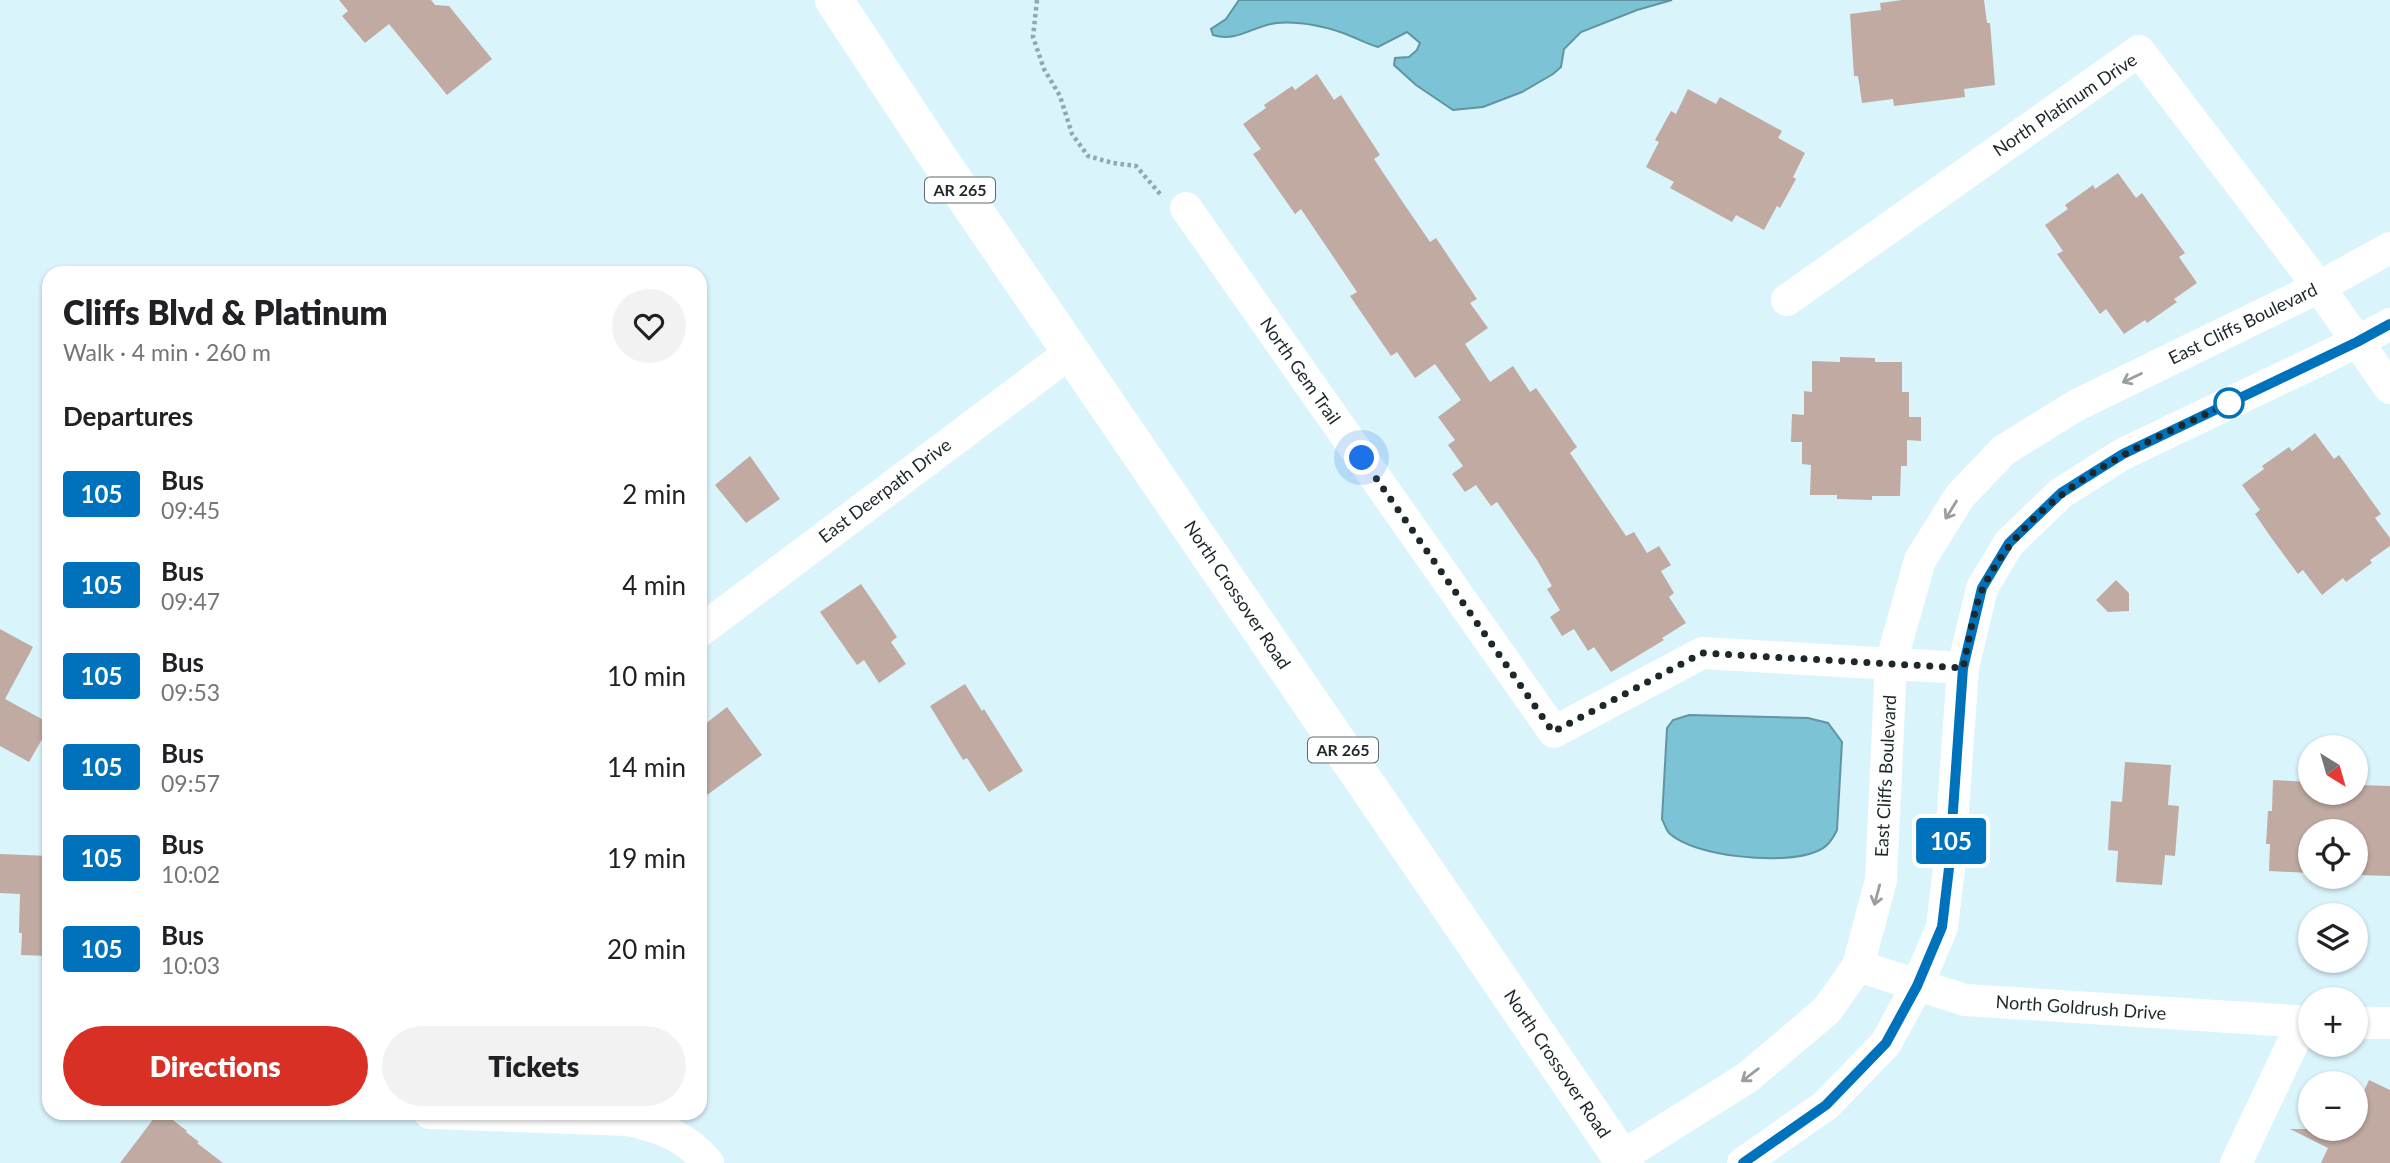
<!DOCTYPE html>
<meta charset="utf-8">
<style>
:root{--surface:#fff;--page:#f2f2f2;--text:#202124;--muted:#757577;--accent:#d93025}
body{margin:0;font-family:Lato,sans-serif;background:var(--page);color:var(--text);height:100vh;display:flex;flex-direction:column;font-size:26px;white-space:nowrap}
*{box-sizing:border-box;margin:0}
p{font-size:23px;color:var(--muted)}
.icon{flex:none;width:38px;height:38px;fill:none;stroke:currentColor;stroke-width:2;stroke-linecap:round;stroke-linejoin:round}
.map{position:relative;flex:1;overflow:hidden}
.side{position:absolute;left:42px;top:266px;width:665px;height:854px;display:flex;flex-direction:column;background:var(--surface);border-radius:21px;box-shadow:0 2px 5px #0004}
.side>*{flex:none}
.badge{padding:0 14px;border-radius:5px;font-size:24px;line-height:46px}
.needle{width:46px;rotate:143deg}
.buttons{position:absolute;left:2298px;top:735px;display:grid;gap:14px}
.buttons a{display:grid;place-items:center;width:70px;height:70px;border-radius:50%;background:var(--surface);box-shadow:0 2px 5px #0004;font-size:35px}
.you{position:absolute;width:35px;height:35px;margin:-18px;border:5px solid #fff;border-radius:50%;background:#1a73e8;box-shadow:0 0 0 10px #1a73e833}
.map>.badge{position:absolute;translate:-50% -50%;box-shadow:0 0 0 4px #fff}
h2{padding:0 21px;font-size:26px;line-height:63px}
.round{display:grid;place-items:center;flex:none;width:74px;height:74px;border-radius:37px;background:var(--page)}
.summary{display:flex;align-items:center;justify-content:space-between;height:119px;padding:0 21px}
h1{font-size:33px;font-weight:800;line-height:52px}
.button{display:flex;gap:14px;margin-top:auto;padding:14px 21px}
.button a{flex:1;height:80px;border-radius:42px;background:var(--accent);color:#fff;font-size:28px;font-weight:800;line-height:80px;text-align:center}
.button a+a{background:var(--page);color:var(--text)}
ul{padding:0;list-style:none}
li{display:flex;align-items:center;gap:21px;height:91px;padding:0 21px}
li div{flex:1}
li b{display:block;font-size:26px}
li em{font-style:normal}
li .badge{min-width:77px;font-weight:700;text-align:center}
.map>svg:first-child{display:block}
.water{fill:#7cc3d6;stroke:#6094a3;stroke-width:2}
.building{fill:#c0aaa1}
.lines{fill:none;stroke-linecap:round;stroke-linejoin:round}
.path{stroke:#93a7ac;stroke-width:4.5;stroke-dasharray:3.5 3.5;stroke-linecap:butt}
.minor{stroke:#fff;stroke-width:32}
.major{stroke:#fff;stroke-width:38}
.oneway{stroke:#9a9ea0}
.line-casing{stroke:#fff;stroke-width:16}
.line{stroke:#0072bc;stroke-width:10}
.walk{stroke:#1e282b;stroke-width:7;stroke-dasharray:0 12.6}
.stop-dot{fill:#fff;stroke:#0072bc;stroke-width:3.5}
.labels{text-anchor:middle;stroke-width:5;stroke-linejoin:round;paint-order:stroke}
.shield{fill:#fff;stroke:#62686b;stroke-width:2}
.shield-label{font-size:16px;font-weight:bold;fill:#1e282b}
.street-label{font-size:18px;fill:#1e282b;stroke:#fff}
</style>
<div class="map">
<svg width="2390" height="1163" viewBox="0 0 2390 1163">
<rect width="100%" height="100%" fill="#daf4fb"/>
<!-- water -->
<path class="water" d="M1239,0h433l-35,10 -56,22 -17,17 -3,18 -8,7 -31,18 -39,15 -30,3 -37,-25 -22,-20 1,-7 14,-1 8,-7 3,-7 -13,-11 -29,15c-10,-3 -16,-6 -25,-10 -22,-10 -53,-16 -76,-14 -23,2 -40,20 -64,12l-2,-6 15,-10z
M1689,715l119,3 20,5 14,19 -5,88c-5,10 -10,18 -22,22 -31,13 -121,5 -146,-19 -3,-4 -5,-10 -7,-14l5,-91 6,-8z"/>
<!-- building -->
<path class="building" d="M339,0h92l4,5 14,1 43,53 -45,36 -58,-71 -24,19 -23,-27 6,-5z
M1902,0h82l3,23h3l5,62 -31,4 1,8 -71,9 -1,-7 -31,4 -4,-27h-4l-4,-62 31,-4 -1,-7z
M1317,74l17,26 7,-5 39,60 -6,4 30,45 26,38 6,-4 41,61 -7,4 18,25 -23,16 25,38 23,-16 17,26 6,-4 41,59 -7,6 56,83 8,-4 13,21 12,-7 12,19 -10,6 13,22 -5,4 17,26 -24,15 2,2 -53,32 -17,-25 -6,4 -14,-22 -12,7 -12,-19 10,-7 -13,-21 5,-3 -15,-26 -40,-58 -6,4 -15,-21 -11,7 -13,-18 11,-8 -15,-21 7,-5 -17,-23 23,-17 -26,-36 -20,14 -18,-26 -6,4 -41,-60 7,-4 -56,-83 -6,5 -42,-60 8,-5 -18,-25 23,-16 -2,-3 28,-19 3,4z
M1688,89l28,15 4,-7 40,22 22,12 -4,7 27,15 -12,24 3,2 -16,29 -3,-2 -13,24 -28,-15 -4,7 -40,-22 -22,-12 4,-6 -28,-15 13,-25 -4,-2 16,-29 5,3z
M2118,173l18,25 6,-5 15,21 28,39 -6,4 18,26 -23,16 3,3 -30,21 -2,-3 -21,14 -18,-25 -6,5 -15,-21 -28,-39 6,-3 -18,-26 23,-16 -3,-4 28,-20 2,4z
M1840,357l35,1v4h27v30h7v25h12v24l-14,-1v26h-6l-1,30h-28v4l-35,-1v-4h-27l1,-30 -9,-1v-22h-11l1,-28 12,1v-24l8,1v-31l28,1z
M2315,433l19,26 5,-4 42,59 -6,4 15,20v8l-20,14 2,3 -26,19 -3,-4 -21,17 -19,-25 -5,4 -28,-38 -15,-22 5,-4 -18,-25 22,-16 -2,-3 27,-19 3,4z
M750,456l30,43 -34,24 -31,-38z
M2116,580l13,13v18l-21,1 -12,-12z
M861,584l36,53 -6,5 15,22 -27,19 -15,-23 -7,5 -37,-53z
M0,629l33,18 -28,52 44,24v4l-20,35 -29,-16z
M965,684l17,27 2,-2 39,62 -34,21 -22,-34 -4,2 -33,-54z
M727,707l35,48 -62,45v-72z
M2125,762l46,3 -3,40 11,1 -4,50 -10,-1 -3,30 -46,-3 2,-31 -10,-1 3,-49 11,1z
M2273,780l37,2v11h46v-8l34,1v90l-34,-1v-44h-46v42l-41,-2 1,-27h-4l2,-33h4z
M0,854l49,2v100l-28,-1 1,-22h-3l1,-39 -20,-1z
M2369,1080l21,10v73h-69l7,-15 -38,-19h66v-20z
M158,1113h6l23,18 -1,1 13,10 -2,1 26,20h-103z"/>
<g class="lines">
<!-- path -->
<path class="path" d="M1037,0l-4,37 11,32 16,27 12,38 16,22 25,7 23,3 25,29"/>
<!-- minor -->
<path class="minor" d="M1186,208l368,524 148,-79 261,15
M1787,300l352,-249 180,236 71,101
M700,631l371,-279
M1858,966l107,34 345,22
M2356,1023h34
M430,1113l197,7c32,6 60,17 81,43
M1621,1157l127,-80 79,-67 31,-44 23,-86 10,-217 29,-103 40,-64 44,-46 73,-45 242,-118 71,-39
M1743,1163l83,-58 60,-62 31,-57 25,-59 7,-59 14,-200 19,-80 27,-45 52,-50 62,-39 234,-112 33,-18
M2236,1163l67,-141"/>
<!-- major -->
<path class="major" d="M834,0l103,156 688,1007"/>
</g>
<!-- one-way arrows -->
<defs><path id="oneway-shaft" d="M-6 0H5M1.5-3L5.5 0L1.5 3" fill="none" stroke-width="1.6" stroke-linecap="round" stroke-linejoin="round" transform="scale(1.75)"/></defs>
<g class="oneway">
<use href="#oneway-shaft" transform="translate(2132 378) rotate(154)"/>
<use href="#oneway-shaft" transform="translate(1951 510) rotate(122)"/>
<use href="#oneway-shaft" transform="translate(1877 895) rotate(105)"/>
<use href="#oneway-shaft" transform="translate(1750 1075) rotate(143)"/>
</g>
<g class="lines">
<defs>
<path id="line" d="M1743,1163l83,-58 60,-62 31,-57 25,-59 7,-59 14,-200 19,-80 27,-45 52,-50 62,-39 234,-112 33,-18"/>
</defs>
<!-- line casing -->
<use href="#line" class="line-casing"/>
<!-- line -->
<use href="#line" class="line"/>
<!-- walk -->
<path class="walk" d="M1362,458l191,274 149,-79 261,15c5,-22 11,-63 21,-82 50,-100 160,-142 256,-188l-11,5"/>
</g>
<!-- markers -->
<circle class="stop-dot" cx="2229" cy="403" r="14"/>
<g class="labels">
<!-- shield labels -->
<g class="shield">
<rect x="925" y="177.5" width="70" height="25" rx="5"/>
<rect x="1308" y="737.5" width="70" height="25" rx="5"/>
</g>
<g class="shield-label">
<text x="960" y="196">AR 265</text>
<text x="1343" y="756">AR 265</text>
</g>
<!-- street labels -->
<g class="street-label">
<text transform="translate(2065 105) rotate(-34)" y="6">North Platinum Drive</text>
<text transform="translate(2243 324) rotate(-26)" y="6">East Cliffs Boulevard</text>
<text transform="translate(1300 371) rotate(55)" y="6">North Gem Trail</text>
<text transform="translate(885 491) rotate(-37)" y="6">East Deerpath Drive</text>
<text transform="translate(1237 595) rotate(56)" y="6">North Crossover Road</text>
<text transform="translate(1886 776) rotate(-87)" y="6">East Cliffs Boulevard</text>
<text transform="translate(2081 1008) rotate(4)" y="6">North Goldrush Drive</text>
<text transform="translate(1557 1064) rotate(56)" y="6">North Crossover Road</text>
</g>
</g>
</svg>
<div class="buttons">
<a><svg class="needle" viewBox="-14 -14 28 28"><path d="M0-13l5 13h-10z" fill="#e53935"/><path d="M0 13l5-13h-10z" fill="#757577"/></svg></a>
<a><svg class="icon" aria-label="locate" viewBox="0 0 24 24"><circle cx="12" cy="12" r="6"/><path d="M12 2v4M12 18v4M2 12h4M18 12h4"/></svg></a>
<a><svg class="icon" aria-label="layers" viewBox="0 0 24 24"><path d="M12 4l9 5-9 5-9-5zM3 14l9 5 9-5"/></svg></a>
<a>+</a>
<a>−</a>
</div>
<div class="you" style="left:1362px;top:458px"></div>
<b class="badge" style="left:1951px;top:841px;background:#0072bc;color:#fff">105</b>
<section class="side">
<div class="summary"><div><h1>Cliffs Blvd &amp; Platinum</h1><p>Walk · 4 min · 260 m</p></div><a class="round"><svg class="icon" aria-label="heart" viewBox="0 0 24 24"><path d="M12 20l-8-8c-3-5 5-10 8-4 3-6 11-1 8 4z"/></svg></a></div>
<h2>Departures</h2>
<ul>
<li><span class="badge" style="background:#0072bc;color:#fff">105</span><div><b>Bus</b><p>09:45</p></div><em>2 min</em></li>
<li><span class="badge" style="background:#0072bc;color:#fff">105</span><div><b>Bus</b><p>09:47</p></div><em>4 min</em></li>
<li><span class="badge" style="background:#0072bc;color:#fff">105</span><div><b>Bus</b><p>09:53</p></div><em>10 min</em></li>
<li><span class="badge" style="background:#0072bc;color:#fff">105</span><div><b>Bus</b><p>09:57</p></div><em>14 min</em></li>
<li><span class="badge" style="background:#0072bc;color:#fff">105</span><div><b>Bus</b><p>10:02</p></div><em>19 min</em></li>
<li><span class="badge" style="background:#0072bc;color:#fff">105</span><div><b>Bus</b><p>10:03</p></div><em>20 min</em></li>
</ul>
<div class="button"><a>Directions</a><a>Tickets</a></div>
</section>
</div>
